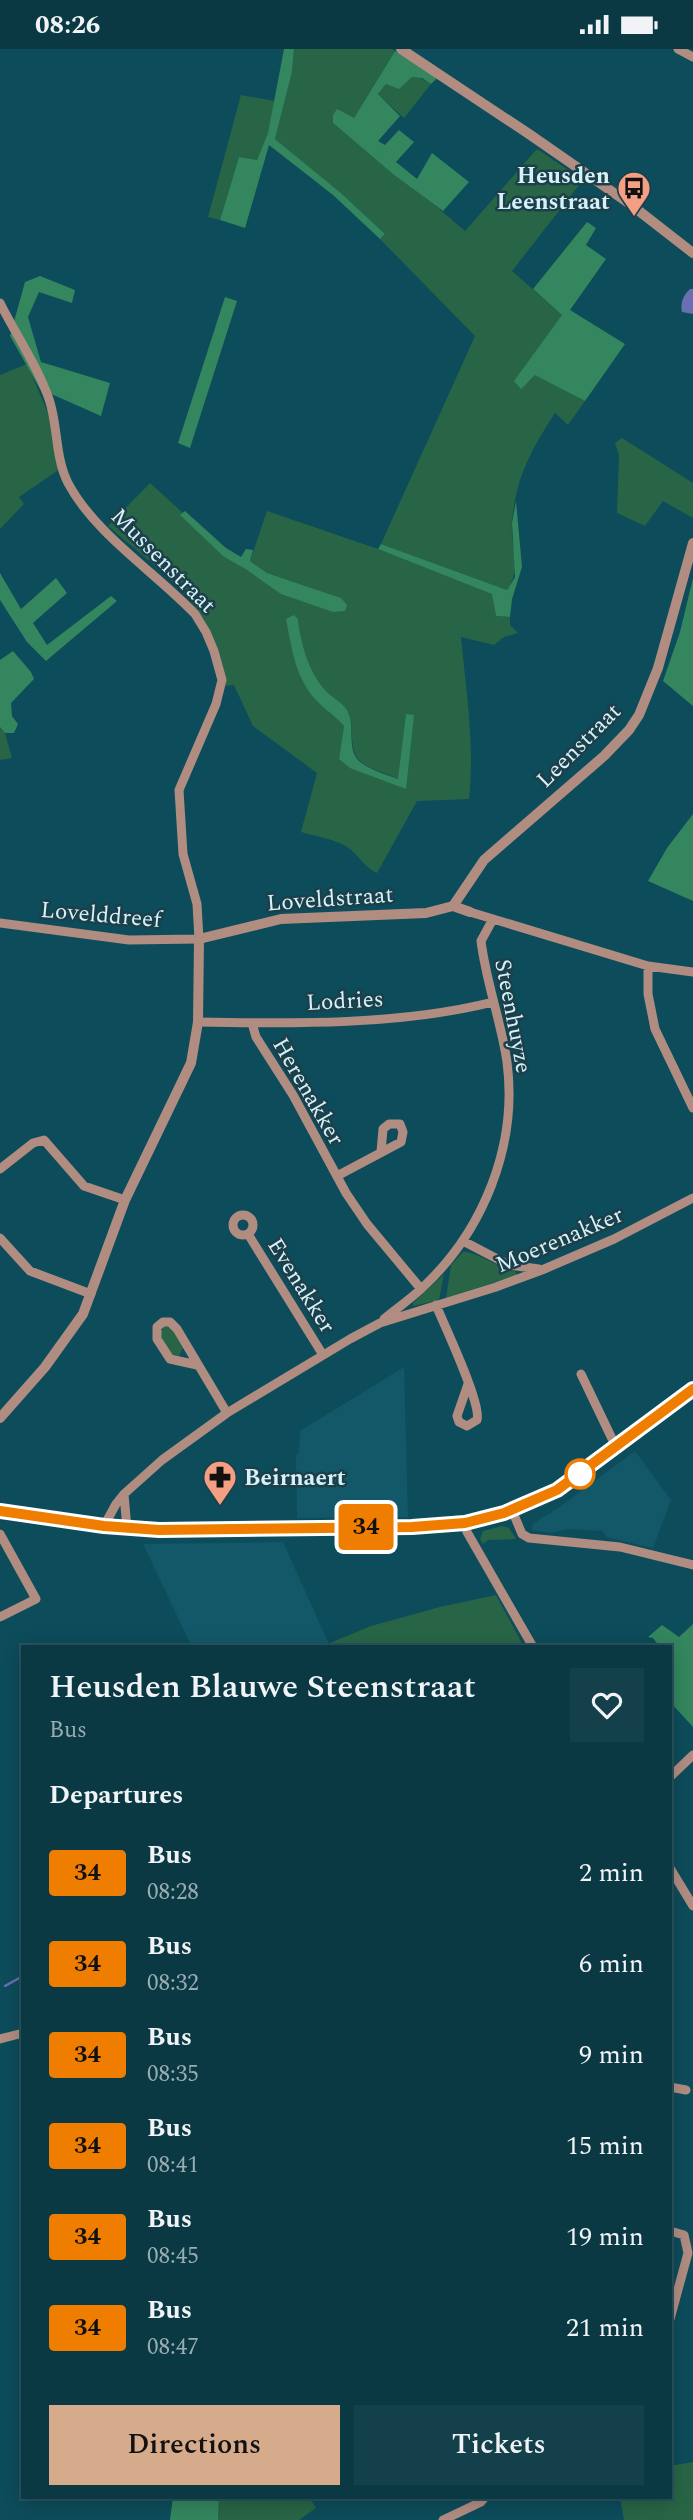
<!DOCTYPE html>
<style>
:root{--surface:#0a3944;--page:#13404b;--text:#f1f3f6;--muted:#99acb2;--line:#2a535d;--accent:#d6ab8b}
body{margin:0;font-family:Spectral,serif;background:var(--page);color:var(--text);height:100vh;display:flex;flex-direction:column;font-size:26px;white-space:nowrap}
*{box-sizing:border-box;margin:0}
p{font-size:23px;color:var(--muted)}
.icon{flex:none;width:38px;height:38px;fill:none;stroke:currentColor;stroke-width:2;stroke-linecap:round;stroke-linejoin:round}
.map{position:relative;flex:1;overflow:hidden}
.drawer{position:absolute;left:21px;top:1596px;width:651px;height:854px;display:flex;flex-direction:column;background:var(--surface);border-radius:0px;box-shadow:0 4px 18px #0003,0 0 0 2px var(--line)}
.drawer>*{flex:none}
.badge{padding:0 14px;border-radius:5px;font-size:24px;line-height:46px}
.map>.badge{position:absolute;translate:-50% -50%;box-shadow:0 0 0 4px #fff}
h2{padding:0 28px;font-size:26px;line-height:63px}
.round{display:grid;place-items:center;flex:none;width:74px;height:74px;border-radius:0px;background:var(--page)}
.overview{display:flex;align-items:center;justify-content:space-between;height:119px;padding:0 28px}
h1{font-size:33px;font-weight:600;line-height:52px}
.action{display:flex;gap:14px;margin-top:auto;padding:14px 28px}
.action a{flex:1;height:80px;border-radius:0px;background:var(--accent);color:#111;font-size:28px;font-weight:600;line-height:80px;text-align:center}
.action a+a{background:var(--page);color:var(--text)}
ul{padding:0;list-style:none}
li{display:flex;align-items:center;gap:21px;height:91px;padding:0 28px}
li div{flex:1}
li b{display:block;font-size:26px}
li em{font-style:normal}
li .badge{min-width:77px;font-weight:700;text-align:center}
.status{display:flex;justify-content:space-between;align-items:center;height:49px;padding:0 35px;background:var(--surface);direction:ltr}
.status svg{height:19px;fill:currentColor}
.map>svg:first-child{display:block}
.built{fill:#125869}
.green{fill:#286546;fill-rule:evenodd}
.forest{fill:#33865d}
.water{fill:#686fb2}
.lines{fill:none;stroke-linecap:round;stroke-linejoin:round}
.stream{stroke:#686fb2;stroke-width:2.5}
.minor{stroke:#b08c81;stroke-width:9}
.tertiary{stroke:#b08c81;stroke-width:10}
.line-casing{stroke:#fff;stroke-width:16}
.line{stroke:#ef7d00;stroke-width:10}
.stop-dot{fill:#fff;stroke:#ef7d00;stroke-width:3.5}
.labels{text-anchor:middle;stroke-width:5;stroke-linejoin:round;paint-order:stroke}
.poi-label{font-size:23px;font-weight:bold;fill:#d5f2fb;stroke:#1d3f49;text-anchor:end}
.street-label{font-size:23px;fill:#d5f2fb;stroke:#1d3f49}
</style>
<div class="status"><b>08:26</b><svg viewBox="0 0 49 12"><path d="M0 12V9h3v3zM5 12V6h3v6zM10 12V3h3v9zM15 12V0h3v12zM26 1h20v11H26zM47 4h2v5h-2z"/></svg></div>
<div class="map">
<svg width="693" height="2471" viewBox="0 0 693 2471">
<rect width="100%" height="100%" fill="#0d4c5b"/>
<!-- built -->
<path class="built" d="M404,1318l4,150 -111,1 -1,-63 3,-2 1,-22z
M635,1402l36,49 -18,48 -47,-11 -3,-6 -36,-2 -16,4 -19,-3 1,-6 28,-18z
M283,1493l46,102 -7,3h-130l-49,-103z"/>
<!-- green -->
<path class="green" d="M294,0h98l3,2 -41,67 -21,5 61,52 43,32 28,24 72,-82 46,31 -71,91 50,44 -33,68 6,-9 50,27 -17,24 -13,-12c-24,37 -39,64 -43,109 -2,27 11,44 -5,68l-126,-46 94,-208 -95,-97 5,-5 -44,-41 -66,-54 17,-67z
M417,27l14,8 -27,34 -26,-24 8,-10 13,4 13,-11z
M241,46l34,6 -7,32 -11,27 -18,-3 -19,63 -12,-3z
M27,315l21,49 12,56 -41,28 5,7 -24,25v-154z
M622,389l71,45v35l-30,-17 -18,25 -28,-13 2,-58 -4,-12z
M150,434l33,30 -2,2 43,42 23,13 94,28 -74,-25 -17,-12 17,-50 111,38 115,45 3,22 14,1v8l8,8 -14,4 -10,8 -33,-8c5,53 14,109 8,162l-52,2 -40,72c-13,-6 -19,-19 -31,-27 -13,-7 -31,-10 -45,-14l16,-59 -64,-47 -19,-41 -8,1c-7,-78 -64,-113 -118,-160zM294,567l4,3c3,26 11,54 29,73 6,6 16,11 20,18 9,15 0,39 13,51 9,8 27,13 39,18l7,-65v75l-67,-30 5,-33 -7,-9 -19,-15z
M0,678l5,6 7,25 -12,2z
M463,1203c14,-1 34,16 52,19l2,4 -71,23 5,-33z
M444,1225l-5,26 -26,6v-3z
M165,1277l6,2 12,20 -4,8 -8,-2 -11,-19v-3z
M502,1477l7,2 7,11 -28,1 -5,4 -3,-5 3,-8z
M496,1546l28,52 -199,-2 46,-19 69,-19z
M693,2413v58h-69l-4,-23h50v-31z
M219,2448h90l7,11 -17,12h-81z"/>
<!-- forest -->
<path class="forest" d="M284,0h10l-2,23 -17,67 66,54 44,41 -5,5 -47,-44 -64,-50 -24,83 -25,-8 19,-63 18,3 11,-27z
M395,2l42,27 -6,6 -9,-6 -10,-1 -13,12 -13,-5 -8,10 22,22 -22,25 7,4 14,-15 15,12 -18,20 21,17 15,-26 37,29 -26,29 -49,-36 -61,-52v-8l4,-6 17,9z
M587,173l9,6 -10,17 20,14 -36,51 55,34 -40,57 -50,-26 -14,14 -7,-8 48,-66 -29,-26z
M40,227l35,14 -3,13 -33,-11 -11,25 13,45 69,21 -9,33 -61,-27 -30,-53 15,-54z
M225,248l12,4 -47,147 -12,-5z
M516,452l6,66 -10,32 -2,18 -14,-1 -4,-22 -114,-45 3,-5 126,46 8,-13 -3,-54z
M185,462l41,37 15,9 5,-8 7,1 -3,11 17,12 74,25 6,7 -2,6 -12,1 -52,-18 -34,-24 -23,-13 -44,-42z
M0,524l21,36 35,-31 11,15 -34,30 14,22 64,-49 6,5 -71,60 -19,-19 -27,-42z
M693,529v128l-30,-25 17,-49z
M294,566l4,4c3,26 11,54 29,73 6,6 16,11 20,18 9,15 -1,38 12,51 9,8 28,14 39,18l8,-65 8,1 -8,74 -56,-21 -11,-9 5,-33c-8,-10 -19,-16 -28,-26 -21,-23 -24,-51 -30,-81z
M13,602l18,21 3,7 -23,24 1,13 6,8 -4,9h-9l-5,-6v-67z
M693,765v87l-45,-20 19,-33z
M693,1575v103l-23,-25v-55h-10l-7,-9 -5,-1 14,-12 17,12z
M173,2448h46l-1,23h-48z"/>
<!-- water -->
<path class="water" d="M690,240h3v25l-11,-2c-2,-8 1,-17 8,-23z"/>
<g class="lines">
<!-- stream -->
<path class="stream" d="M5,1937l18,-10
M179,2449v-1"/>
<!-- minor -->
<path class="minor" d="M678,0l15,8
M0,254c16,32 37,62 49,96 9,26 6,59 19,84 27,51 87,89 127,131l11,18 8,19 8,29 -6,24 -37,86 4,64 14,50 2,35 -70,1 -129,-17
M470,863l178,54 45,6
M648,917v28l7,35 38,79
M198,973c95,2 204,3 295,-20
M252,974l4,14 37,58 53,98 21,31 54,65
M0,1120l33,-26 11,-3 40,46 41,14
M337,1127l64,-34 2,-10 -3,-8h-11l-6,5 -2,23
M233 1176a10 10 0 1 1 20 0a10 10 0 1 1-20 0Z
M248,1185l75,121
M0,1189l30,33 61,23
M463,1192l46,24 30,4
M436,1256c8,20 46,99 41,115l-10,6 -8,-4 -2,-6 11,-32
M384,1270c12,-10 25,-19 37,-30 62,-57 97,-143 86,-227 -6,-41 -21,-80 -26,-121l12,-22
M197,1316l-27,-6 -13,-20v-12l6,-5h7l7,7 50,84
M581,1325l35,73
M124,1445l3,35
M512,1461l10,24 7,4 91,9 73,18
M465,1474l2,9 66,115
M104,1477l12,-22 8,-10 38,-34 65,-47 123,-74 30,-16 116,-36 46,-17 72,-31 79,-41
M0,1485l36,65 -36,18
M670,1728l23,-22
M670,1819l23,38
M0,1990l23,-6
M670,2038l16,3
M670,2182l14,4 4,18 -18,66
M443,2471l38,-18 4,-5"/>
<!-- tertiary -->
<path class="tertiary" d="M401,0l128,85 101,70 63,49
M453,857l31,-46 120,-104 25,-26 10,-15 19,-47 35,-125
M0,1369l45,-51 38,-53 42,-114 66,-137 7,-41 1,-83 82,-20 145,-6 27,-7 17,6
M0,1462l143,19 269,-3 53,-4 39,-10 53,-23 136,-101"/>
</g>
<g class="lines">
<defs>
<path id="line" d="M0,1462l104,15 55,4 253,-3 53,-4 39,-10 53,-23 136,-101"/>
</defs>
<!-- line casing -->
<use href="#line" class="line-casing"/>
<!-- line -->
<use href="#line" class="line"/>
</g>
<!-- icons -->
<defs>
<symbol id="bus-pin" viewBox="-11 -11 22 30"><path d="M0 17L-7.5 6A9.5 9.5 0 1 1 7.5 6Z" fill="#f39f84" stroke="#1d3f49"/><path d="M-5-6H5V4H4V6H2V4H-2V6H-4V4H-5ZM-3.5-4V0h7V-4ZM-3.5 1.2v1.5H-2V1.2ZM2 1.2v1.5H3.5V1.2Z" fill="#111"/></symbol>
<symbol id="pharmacy-pin" viewBox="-11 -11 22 30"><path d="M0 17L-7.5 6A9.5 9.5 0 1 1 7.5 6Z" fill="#f39f84" stroke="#1d3f49"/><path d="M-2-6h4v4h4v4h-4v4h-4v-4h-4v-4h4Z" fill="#111"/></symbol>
</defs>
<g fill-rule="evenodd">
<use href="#bus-pin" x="615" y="120" width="38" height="52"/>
<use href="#pharmacy-pin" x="201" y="1409" width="38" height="52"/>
</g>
<!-- markers -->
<circle class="stop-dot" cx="580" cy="1425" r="14"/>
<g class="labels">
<!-- poi labels -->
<g class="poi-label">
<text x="610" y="134">Heusden<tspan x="610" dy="26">Leenstraat</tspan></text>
<text x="244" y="1436" text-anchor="start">Beirnaert</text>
</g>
<!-- street labels -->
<g class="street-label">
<text transform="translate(164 511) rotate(45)" y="8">Mussenstraat</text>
<text transform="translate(578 696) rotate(-45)" y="8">Leenstraat</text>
<text transform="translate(330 849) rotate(-4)" y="8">Loveldstraat</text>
<text transform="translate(101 865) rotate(5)" y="8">Lovelddreef</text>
<text transform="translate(345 951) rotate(-3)" y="8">Lodries</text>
<text transform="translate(514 967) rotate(79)" y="8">Steenhuyze</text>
<text transform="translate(309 1042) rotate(60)" y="8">Herenakker</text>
<text transform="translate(559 1190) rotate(-23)" y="8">Moerenakker</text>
<text transform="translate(302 1236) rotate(58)" y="8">Evenakker</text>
</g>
</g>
</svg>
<b class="badge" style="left:366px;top:1478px;background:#ef7d00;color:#111">34</b>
<section class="drawer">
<div class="overview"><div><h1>Heusden Blauwe Steenstraat</h1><p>Bus</p></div><a class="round"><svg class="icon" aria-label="heart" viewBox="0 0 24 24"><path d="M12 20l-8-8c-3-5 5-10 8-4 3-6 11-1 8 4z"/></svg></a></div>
<h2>Departures</h2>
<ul>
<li><span class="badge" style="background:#ef7d00;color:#111">34</span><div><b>Bus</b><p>08:28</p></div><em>2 min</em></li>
<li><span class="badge" style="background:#ef7d00;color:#111">34</span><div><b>Bus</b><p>08:32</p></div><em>6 min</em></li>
<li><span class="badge" style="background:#ef7d00;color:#111">34</span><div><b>Bus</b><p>08:35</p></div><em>9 min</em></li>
<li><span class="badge" style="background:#ef7d00;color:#111">34</span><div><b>Bus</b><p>08:41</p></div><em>15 min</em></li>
<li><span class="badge" style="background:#ef7d00;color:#111">34</span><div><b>Bus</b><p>08:45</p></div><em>19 min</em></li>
<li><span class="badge" style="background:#ef7d00;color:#111">34</span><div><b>Bus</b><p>08:47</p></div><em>21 min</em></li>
</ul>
<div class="action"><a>Directions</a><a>Tickets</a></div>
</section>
</div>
